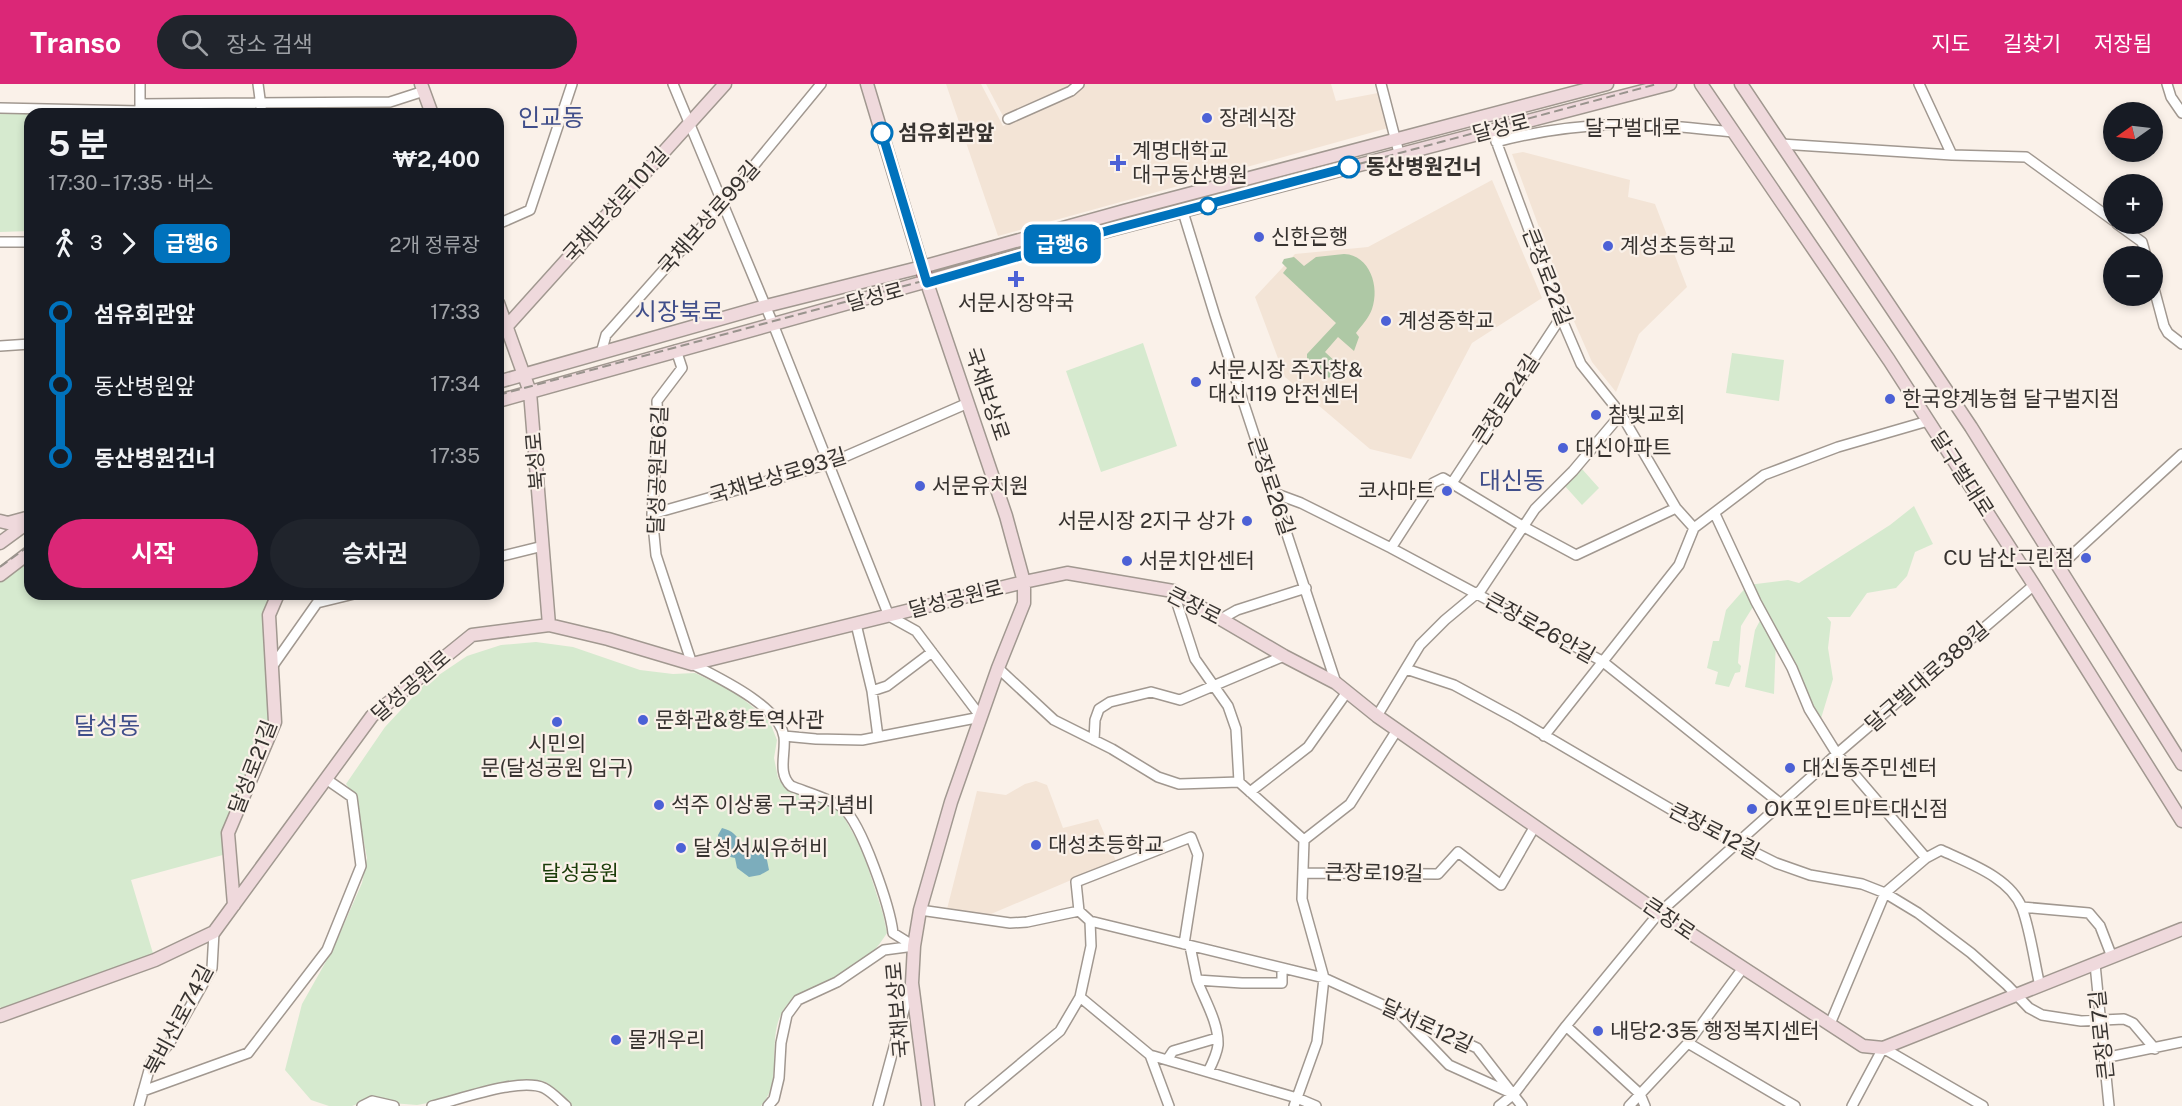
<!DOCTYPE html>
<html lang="ko">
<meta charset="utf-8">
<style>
:root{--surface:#171b24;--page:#20242c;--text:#f1f3f6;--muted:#9ea1a6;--accent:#db2777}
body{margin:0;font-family:"Public Sans","Noto Sans KR",sans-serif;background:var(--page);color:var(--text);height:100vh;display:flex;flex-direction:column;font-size:22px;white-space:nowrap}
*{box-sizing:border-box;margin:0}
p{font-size:20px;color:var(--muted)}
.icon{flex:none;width:33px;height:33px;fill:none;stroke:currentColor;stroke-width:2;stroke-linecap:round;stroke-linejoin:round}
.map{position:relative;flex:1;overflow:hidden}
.drawer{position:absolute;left:24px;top:24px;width:480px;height:492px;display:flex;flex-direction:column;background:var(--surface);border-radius:18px;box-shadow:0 3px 9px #0003}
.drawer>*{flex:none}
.badge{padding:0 12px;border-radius:9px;font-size:21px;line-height:39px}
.needle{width:39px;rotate:256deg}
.controls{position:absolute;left:2103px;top:18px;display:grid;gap:12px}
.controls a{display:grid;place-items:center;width:60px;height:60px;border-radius:50%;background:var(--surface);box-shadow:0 3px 9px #0003;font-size:30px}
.map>.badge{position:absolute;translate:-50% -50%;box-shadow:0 0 0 3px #fff}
.legs{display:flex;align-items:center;gap:9px;height:66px;padding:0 24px;font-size:20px}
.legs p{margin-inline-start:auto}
.overview{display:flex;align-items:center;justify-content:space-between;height:102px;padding:0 24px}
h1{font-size:33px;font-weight:700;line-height:45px}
.cta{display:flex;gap:12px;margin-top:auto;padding:12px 24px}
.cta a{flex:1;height:69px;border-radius:36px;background:var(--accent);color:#fff;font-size:24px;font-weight:700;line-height:69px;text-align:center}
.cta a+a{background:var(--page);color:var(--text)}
ul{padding:0 24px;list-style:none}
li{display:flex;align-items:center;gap:21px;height:72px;font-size:22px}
li i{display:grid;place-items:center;width:9px;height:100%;margin:0 8px;background:currentColor}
li i::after{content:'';width:15px;height:15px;margin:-8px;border:4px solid;border-radius:50%;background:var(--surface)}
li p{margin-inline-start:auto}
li:first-child i{background:linear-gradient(#0000 50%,currentColor 0)}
li:last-child i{background:linear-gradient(currentColor 50%,#0000 0)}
header{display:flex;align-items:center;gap:36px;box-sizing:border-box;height:84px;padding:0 30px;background:var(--accent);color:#fff}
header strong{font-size:28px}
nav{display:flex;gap:33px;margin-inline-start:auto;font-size:21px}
.search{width:420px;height:54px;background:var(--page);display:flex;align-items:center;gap:15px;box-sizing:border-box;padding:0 21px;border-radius:33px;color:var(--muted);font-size:22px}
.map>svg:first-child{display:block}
.built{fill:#f3e4d6}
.green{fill:#d6eacf}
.forest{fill:#aec8a5}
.water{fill:#7cadbc}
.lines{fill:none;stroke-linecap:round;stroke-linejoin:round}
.street-casing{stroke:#a19890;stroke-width:12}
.secondary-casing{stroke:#a19890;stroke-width:15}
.primary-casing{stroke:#97646a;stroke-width:16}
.street{stroke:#fff;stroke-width:9}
.secondary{stroke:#efd9dc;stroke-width:12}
.primary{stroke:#e0b2b8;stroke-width:14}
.rail{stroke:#99938d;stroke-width:2;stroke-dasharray:9 4.5;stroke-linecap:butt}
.line-1-casing{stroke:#fff;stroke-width:14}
.line-1{stroke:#0072bc;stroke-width:9}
.poi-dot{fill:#4c61d6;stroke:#faf1e9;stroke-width:2}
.stop-1-dot{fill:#fff;stroke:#0072bc;stroke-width:3}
.labels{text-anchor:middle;stroke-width:4.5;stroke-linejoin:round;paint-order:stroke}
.poi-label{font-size:21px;fill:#373330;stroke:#faf1e9;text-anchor:start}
.street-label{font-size:21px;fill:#373330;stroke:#faf1e9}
.stop-label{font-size:21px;font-weight:bold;fill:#373330;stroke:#faf1e9;text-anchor:start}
.park-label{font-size:21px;fill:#1a3c09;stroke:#faf1e9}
.quarter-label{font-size:24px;fill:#404e8a;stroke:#faf1e9}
</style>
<header>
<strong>Transo</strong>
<div class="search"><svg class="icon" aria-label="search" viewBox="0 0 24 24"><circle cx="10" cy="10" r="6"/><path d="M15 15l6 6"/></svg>장소 검색</div>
<nav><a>지도</a><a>길찾기</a><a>저장됨</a></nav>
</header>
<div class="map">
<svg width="2182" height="1022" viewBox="0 0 2182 1022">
<rect width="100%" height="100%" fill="#faf1e9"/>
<!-- built -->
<path class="built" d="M946,0h35l22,42 69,-31 12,-11h247l5,17 42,-8 10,35 -390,108z
M986,0h89l-6,5 -65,29z
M383,24l1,6h-113v-2z
M1523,68l107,28 -2,17 27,7 32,83 -48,47 -23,58 -24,-30 -19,-43 -61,-165z
M1492,96l50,118 -70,45 -61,116 -41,-10 -85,-72 -30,-80 40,-43 73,-7z
M1036,697l11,4 16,43 35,-9 18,42 -125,53 -23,-1 -21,-4 30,-118 29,4 19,-11z"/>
<!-- green -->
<path class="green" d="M0,29l127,1h-97v117l-30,1z
M1143,259l34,103 -76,26 -35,-101z
M1732,269l52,7 -5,41 -53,-8z
M1582,385l17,19 -17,17 -18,-20z
M1914,422l19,38 -18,8 -8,24 -11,12 -29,5 -17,24h-23l4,5 -3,26 5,31 -14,46 -43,-86 -2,55 -29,-7 10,-57 8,-15 -7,-13 -15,24 -3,37 3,3 -1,6 -5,1 -6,14 -14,-3 3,-12 -11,-4 6,-27h6l7,-31 22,-25 40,-5 11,3 91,-58z
M30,468v42h248l-9,21 5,102 -46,116 2,20 -99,27 24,80 -145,53 -10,-6v-432z
M536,558l37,5 67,23 33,4 22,-1 38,18 36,29 8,20 -3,18 4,20 7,9 38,15 18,10 21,37 21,65 4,19c-10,16 -22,29 -39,39 -21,12 -50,16 -64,37 -19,28 1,71 -23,97h-190l-25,-24 -21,-3 -66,18 -42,8 -51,-4 -14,5h-23l-18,-6 -26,-30 17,-66 31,-55 29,-66 5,-25 -12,-63 -9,-11 39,-57 39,-42 43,-29 34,-11z"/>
<!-- forest -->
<path class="forest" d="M1344,170c26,1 36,33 28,55 -3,9 -11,17 -16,24l3,4 -5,14 -16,-14 -13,15 15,14 -11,12 -22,-19v-5l29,-31 -53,-50 4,-5 -5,-5 2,-4 10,-2 10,9 12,-9z"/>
<!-- water -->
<path class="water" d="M722,744c11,3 15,7 19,17l25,10 3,15 -9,5 -11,2 -12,-9 -2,-10c-13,-2 -15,-11 -17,-23z"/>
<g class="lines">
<defs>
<path id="street" d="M140,0v25
M258,0l4,30
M673,0l100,240 116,292 27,15 65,86 -119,23 -46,-1 -32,-3
M1381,0l18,69
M1919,0l33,71
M2167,0l4,13 11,16
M140,20l250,-2 34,-11
M0,24l140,3
M1008,35l63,-28 8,-7
M1492,46l71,192 18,42 40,50 55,94 18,20
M1496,58c40,-11 82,-16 123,-18 38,-1 78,5 115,8
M1781,60l171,11 74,2 88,64
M1183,128l32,104 121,367
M498,140l32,-14 42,-126
M2117,140l25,18 4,14
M0,158h30
M2152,197l12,45 4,7 14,11
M0,262l30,-2
M676,266l6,18 -25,33 1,26 -6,87 4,41 36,109c25,13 88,42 92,73 2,17 -7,36 7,49 12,5 43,14 52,22 19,16 47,99 50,125l21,13
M601,269l5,-18 117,-132 98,-119
M1452,399l109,-166
M1274,409l27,10 90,45 211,113 179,143
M652,430l176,-50 140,-61
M1715,430l41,88 36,66 17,41 28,45 89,104
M1391,464l42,-65 10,-5 81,49 52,28 100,-47
M498,473l45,-11
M2060,482l122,-112
M1173,507l22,68 33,47 8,23 3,53
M1221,535l16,-9 69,-22
M856,540l16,67 6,46
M272,583l45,-64 37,-9
M998,584l56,52 58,29 46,28 21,7 60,-2 65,58 -2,59 22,79 -7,64 -23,64
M1406,585l48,16 61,33 169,99 92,46 34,12 52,9 23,9 33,20 53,40 36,32 22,23 13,7 39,6 43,-2 9,4 22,26
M872,607l15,-5 45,-34
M1377,632l43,-71 25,-25 36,-30 54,-81 38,-38 48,-57
M1544,652l135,-171 15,-37 70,-53 74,-28 90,-26
M1094,656l1,-20 4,-11 11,-7 41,-10 29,8 104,-44
M1250,708l58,-45 39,-55
M1304,756l46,-36 47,-74
M1303,789l135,1 20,-22 43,33 34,-59
M2022,823l67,6 11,13 12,31
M920,826l90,13 17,-1 52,-11
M1184,860l14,-89 -7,-18 -115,45 3,29 11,10 234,57 153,70 45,58
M1190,862l7,34 45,3h40v-15
M2095,880l14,142
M1197,896c7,19 22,43 21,65 -1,9 -6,19 -10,27
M1080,913l70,58 19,51
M1400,930l49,51 62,28
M1830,940l55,-131 41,-35 15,-8c27,13 69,27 81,58 9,25 12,53 18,78
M1566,942l74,68 5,12
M1688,959l107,63
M1150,971l147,43 19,8
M2104,974l78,-16
M1167,976l6,-9 44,-13
M143,1007l105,-38 79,-103 34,-84 -9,-69 -26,-18
M139,1022l12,-43 18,-19 43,-76 2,-36
M362,1022l10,-5 22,5
M432,1022c27,-6 87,-29 112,-18 8,4 15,12 22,18
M768,1022l6,-7 5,-21 2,-35 6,-28 11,-15 39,-18 47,-32 30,-4
M878,1022l32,-118
M970,1022l90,-75 20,-34 11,-51 -1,-25
M1499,1022l15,-12 52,-68 93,-113 180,-161 195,-167
M1629,1022l59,-63 55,-75
M1852,1022l31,-58 100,58"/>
<path id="secondary" d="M421,0l11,30
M867,0l55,183
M1701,0l188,276 145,225 148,236
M1741,0l230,343 211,337
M927,199l79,233 18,66v21l-26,65 -47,134 -31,108 -6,36 -2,37 16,123
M498,219l32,89 19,233
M507,242l218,-242
M498,298l268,-76 156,-39 202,-56 483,-127
M498,317l612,-171 560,-146
M0,437l8,2 22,-6
M0,459l30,-22
M0,491l30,-23
M234,821l-6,-72 47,-111 -6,-107 9,-21
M0,932l155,-56 59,-28 158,-216 100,-81 77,-10 59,14 84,25 332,-82 43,-9 106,18 111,65 52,27 41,33 282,197 204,133 20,2 299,-119"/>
<path id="primary" d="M922,183l5,16"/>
</defs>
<!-- street casing -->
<use href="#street" class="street-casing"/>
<!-- secondary casing -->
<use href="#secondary" class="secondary-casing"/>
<!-- primary casing -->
<use href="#primary" class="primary-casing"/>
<!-- street -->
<use href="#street" class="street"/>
<!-- secondary -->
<use href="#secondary" class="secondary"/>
<!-- primary -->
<use href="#primary" class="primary"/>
<!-- rail -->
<path class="rail" d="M498,311l1159,-311
M0,483l30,-22"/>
</g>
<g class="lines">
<defs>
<path id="line-1" d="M882,49l45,150 183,-53 239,-63"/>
</defs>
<!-- line-1 casing -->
<use href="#line-1" class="line-1-casing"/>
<!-- line-1 -->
<use href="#line-1" class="line-1"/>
</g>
<!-- markers -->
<g class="poi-dot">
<circle cx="1207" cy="34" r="6"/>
<path d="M1115 70h6v6h6v6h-6v6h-6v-6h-6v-6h6z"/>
<circle cx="1259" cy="153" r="6"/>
<circle cx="1608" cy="162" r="6"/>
<path d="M1013 186h6v6h6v6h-6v6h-6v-6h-6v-6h6z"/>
<circle cx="1386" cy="237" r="6"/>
<circle cx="1196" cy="298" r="6"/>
<circle cx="1890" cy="315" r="6"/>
<circle cx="1596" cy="331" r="6"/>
<circle cx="1563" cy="364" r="6"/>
<circle cx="920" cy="402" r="6"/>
<circle cx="1447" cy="407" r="6"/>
<circle cx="1247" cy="437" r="6"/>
<circle cx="2086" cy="474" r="6"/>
<circle cx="1127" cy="477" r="6"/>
<circle cx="643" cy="636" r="6"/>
<circle cx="557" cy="638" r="6"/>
<circle cx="1790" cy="684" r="6"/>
<circle cx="659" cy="721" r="6"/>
<circle cx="1752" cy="725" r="6"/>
<circle cx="1036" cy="761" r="6"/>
<circle cx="681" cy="764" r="6"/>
<circle cx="1598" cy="947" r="6"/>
<circle cx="616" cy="956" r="6"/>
</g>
<g class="stop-1-dot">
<circle cx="882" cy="49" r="10"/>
<circle cx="1349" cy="83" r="10"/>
<circle cx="1208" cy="122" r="8"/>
</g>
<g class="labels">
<!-- poi labels -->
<g class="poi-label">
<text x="1219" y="41">장례식장</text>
<text x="1132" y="74">계명대학교<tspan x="1132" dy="24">대구동산병원</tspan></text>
<text x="1271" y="160">신한은행</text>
<text x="1620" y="169">계성초등학교</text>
<text x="1016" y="226" text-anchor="middle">서문시장약국</text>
<text x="1398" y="244">계성중학교</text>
<text x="1208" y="293">서문시장 주자창&amp;<tspan x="1208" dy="24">대신119 안전센터</tspan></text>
<text x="1902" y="322">한국양계농협 달구벌지점</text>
<text x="1608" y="338">참빛교회</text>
<text x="1575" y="371">대신아파트</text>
<text x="932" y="409">서문유치원</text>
<text x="1435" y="414" text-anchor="end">코사마트</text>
<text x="1235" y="444" text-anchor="end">서문시장 2지구 상가</text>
<text x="2074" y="481" text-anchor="end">CU 남산그린점</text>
<text x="1139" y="484">서문치안센터</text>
<text x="655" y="643">문화관&amp;향토역사관</text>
<text x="557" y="667" text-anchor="middle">시민의<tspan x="557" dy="24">문(달성공원 입구)</tspan></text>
<text x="1802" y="691">대신동주민센터</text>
<text x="671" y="728">석주 이상룡 구국기념비</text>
<text x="1764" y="732">OK포인트마트대신점</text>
<text x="1048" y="768">대성초등학교</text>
<text x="693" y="771">달성서씨유허비</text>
<text x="1610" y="954">내당2·3동 행정복지센터</text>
<text x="628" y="963">물개우리</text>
</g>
<!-- street labels -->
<g class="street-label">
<text transform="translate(1501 44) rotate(-14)" y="7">달성로</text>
<text x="1633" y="51">달구벌대로</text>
<text transform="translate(616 121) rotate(-48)" y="7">국채보상로101길</text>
<text transform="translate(709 134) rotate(-49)" y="7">국채보상로99길</text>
<text transform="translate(1547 193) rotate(69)" y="7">큰장로22길</text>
<text transform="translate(875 213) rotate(-15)" y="7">달성로</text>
<text transform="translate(987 310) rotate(71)" y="7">국채보상로</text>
<text transform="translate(1506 316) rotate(-57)" y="7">큰장로24길</text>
<text transform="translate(536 377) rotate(-95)" y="7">북성로</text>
<text transform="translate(658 386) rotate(-88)" y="7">달성공원로6길</text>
<text transform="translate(1962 390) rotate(57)" y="7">달구벌대로</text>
<text transform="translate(778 392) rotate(-17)" y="7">국채보상로93길</text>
<text transform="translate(1271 402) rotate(71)" y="7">큰장로26길</text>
<text transform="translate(956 515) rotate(-14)" y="7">달성공원로</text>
<text transform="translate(1194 522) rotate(27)" y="7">큰장로</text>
<text transform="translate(1540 544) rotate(29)" y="7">큰장로26안길</text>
<text transform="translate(1927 593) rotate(-41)" y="7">달구벌대로389길</text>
<text transform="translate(411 602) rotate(-41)" y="7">달성공원로</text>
<text transform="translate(253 683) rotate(-69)" y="7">달성로21길</text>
<text transform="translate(1714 747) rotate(27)" y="7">큰장로12길</text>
<text transform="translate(1374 789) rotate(1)" y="7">큰장로19길</text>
<text transform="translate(1669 835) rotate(34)" y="7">큰장로</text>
<text transform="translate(898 926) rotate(-95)" y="7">국채보상로</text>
<text transform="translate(179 936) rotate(-62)" y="7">북비산로74길</text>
<text transform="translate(1427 942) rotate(25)" y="7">달서로12길</text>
<text transform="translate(2102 951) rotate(-96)" y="7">큰장로7길</text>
</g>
<!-- stop labels -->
<g class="stop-label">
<text x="898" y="56">섬유회관앞</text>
<text x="1366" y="90">동산병원건너</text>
</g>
<!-- park labels -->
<g class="park-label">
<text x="580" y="796">달성공원</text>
</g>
<!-- quarter labels -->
<g class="quarter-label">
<text x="551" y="42">인교동</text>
<text x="679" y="236">시장북로</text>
<text x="1512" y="405">대신동</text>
<text x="107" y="650">달성동</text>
</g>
</g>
</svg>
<div class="controls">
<a><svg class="needle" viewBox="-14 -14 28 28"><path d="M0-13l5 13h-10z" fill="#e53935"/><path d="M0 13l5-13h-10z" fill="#9ea1a6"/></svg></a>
<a>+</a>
<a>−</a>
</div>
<b class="badge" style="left:1062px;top:160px;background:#0072bc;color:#fff">급행6</b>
<section class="drawer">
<div class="overview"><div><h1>5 분</h1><p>17:30 – 17:35 · 버스</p></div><b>₩2,400</b></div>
<div class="legs"><svg class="icon" aria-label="walk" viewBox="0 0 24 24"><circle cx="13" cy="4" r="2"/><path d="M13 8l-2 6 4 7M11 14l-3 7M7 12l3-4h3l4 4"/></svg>3<svg class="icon" aria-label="forward" viewBox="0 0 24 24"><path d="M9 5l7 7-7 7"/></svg><b class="badge" style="background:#0072bc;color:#fff">급행6</b><p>2개 정류장</p></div>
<ul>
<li><i style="color:#0072bc"></i><b>섬유회관앞</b><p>17:33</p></li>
<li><i style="color:#0072bc"></i><span>동산병원앞</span><p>17:34</p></li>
<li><i style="color:#0072bc"></i><b>동산병원건너</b><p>17:35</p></li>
</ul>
<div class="cta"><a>시작</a><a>승차권</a></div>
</section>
</div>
